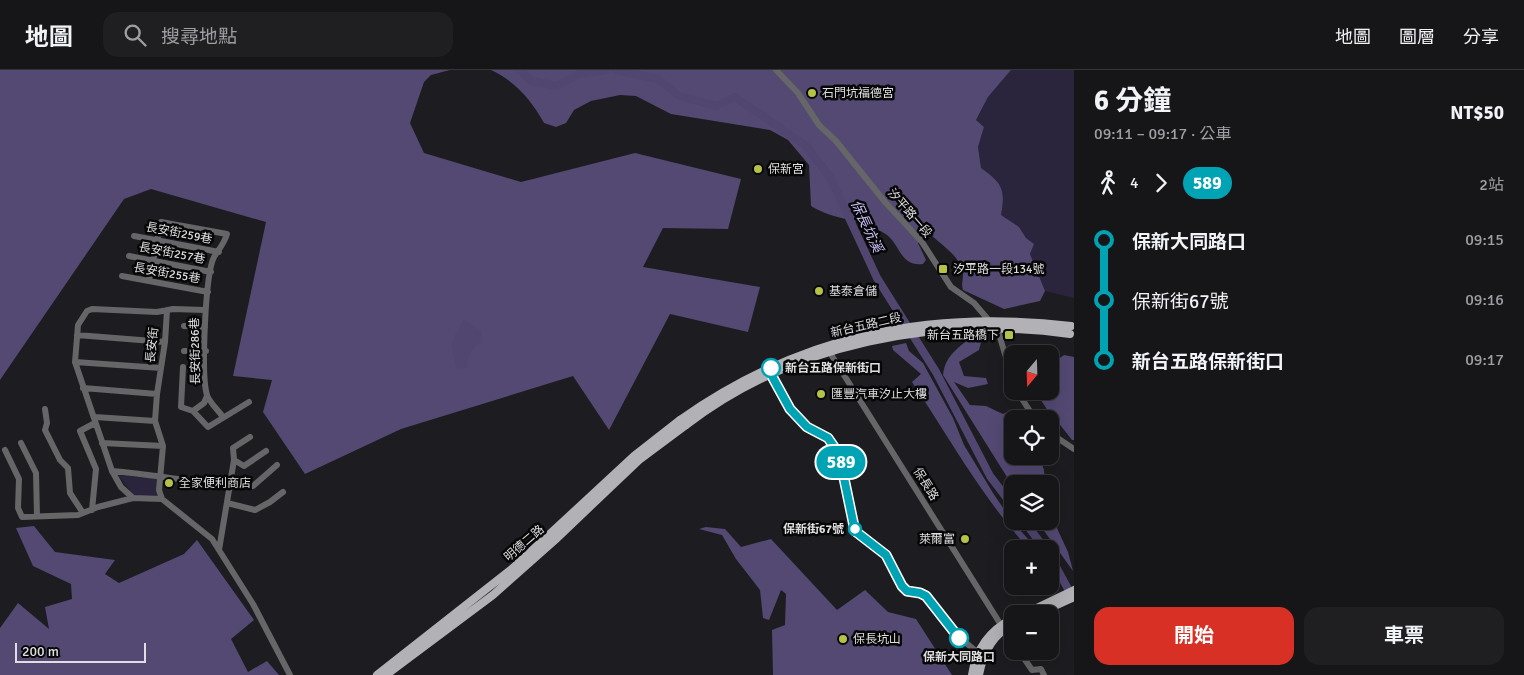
<!DOCTYPE html>
<html lang="zh-TW">
<meta charset="utf-8">
<style>
:root{--surface:#161518;--page:#1f1e21;--text:#f1f3f6;--muted:#9e9fa2;--line:#353437;--accent:#d93025}
body{margin:0;font-family:Signika,"Noto Sans TC",sans-serif;background:var(--page);color:var(--text);height:100vh;display:flex;flex-direction:column;font-size:19px;white-space:nowrap}
*{box-sizing:border-box;margin:0}
p{font-size:16px;color:var(--muted)}
.icon{flex:none;width:28px;height:28px;fill:none;stroke:currentColor;stroke-width:2;stroke-linecap:round;stroke-linejoin:round}
.map{position:relative;flex:1;overflow:hidden}
.details{display:flex;flex-direction:column;background:var(--surface);width:450px}
.details>*{flex:none}
.badge{padding:0 10px;border-radius:16px;font-size:18px;line-height:32px}
.needle{width:32px;rotate:199deg}
.tools{position:absolute;left:1004px;top:275px;display:grid;gap:10px}
.tools a{display:grid;place-items:center;width:55px;height:55px;border-radius:10px;background:var(--surface);box-shadow:0 5px 20px #0002,0 0 0 1px var(--line);font-size:25px}
.scale{position:absolute;left:15px;bottom:12px;width:131px;box-sizing:border-box;padding-left:5px;border:2px solid #dfdee1;border-top:0;font-size:14px;line-height:18px;white-space:nowrap;color:#dfdee1;-webkit-text-stroke:4px #070708;paint-order:stroke}
.map>.badge{position:absolute;translate:-50% -50%;box-shadow:0 0 0 2px #fff}
.legs{display:flex;align-items:center;gap:8px;height:55px;padding:0 20px;font-size:16px}
.legs p{margin-inline-start:auto}
.headline{display:flex;align-items:center;justify-content:space-between;height:85px;padding:0 20px}
h1{font-size:28px;font-weight:700;line-height:38px}
.button{display:flex;gap:10px;margin-top:auto;padding:10px 20px}
.button a{flex:1;height:58px;border-radius:15px;background:var(--accent);color:#fff;font-size:20px;font-weight:700;line-height:58px;text-align:center}
.button a+a{background:var(--page);color:var(--text)}
ul{padding:0 20px;list-style:none}
li{display:flex;align-items:center;gap:18px;height:60px;font-size:19px}
li i{display:grid;place-items:center;width:8px;height:100%;margin:0 6px;background:currentColor}
li i::after{content:'';width:12px;height:12px;margin:-6px;border:4px solid;border-radius:50%;background:var(--surface)}
li p{margin-inline-start:auto}
li:first-child i{background:linear-gradient(#0000 50%,currentColor 0)}
li:last-child i{background:linear-gradient(currentColor 50%,#0000 0)}
header{display:flex;align-items:center;gap:30px;box-sizing:border-box;height:70px;padding:0 25px;background:var(--surface);border-bottom:1px solid var(--line)}
header strong{font-size:24px}
nav{display:flex;gap:28px;margin-inline-start:auto;font-size:18px}
.search{width:350px;height:45px;background:var(--page);display:flex;align-items:center;gap:12px;box-sizing:border-box;padding:0 18px;border-radius:15px;color:var(--muted);font-size:19px}
main{display:flex;flex:1;min-height:0}
.map>svg:first-child{display:block}
.green{fill:#2a243d}
.forest{fill:#534973}
.water{fill:#504670}
.lines{fill:none;stroke-linecap:round;stroke-linejoin:round}
.river{stroke:#504670;stroke-width:8}
.minor{stroke:#666668;stroke-width:6}
.major{stroke:#b2b1b6;stroke-width:8}
.major-bridge{stroke:#b2b1b6;stroke-width:8}
.line-1-casing{stroke:#fff;stroke-width:11}
.line-1{stroke:#00a3b4;stroke-width:8}
.poi-dot{fill:#b6c148;stroke:#070708;stroke-width:2}
.stop-1-dot{fill:#fff;stroke:#00a3b4;stroke-width:2.5}
.labels{text-anchor:middle;stroke-width:5;stroke-linejoin:round;paint-order:stroke}
.poi-label{font-size:12px;fill:#dfdee1;stroke:#070708;text-anchor:start}
.street-label{font-size:12px;fill:#dfdee1;stroke:#070708}
.stop-label{font-size:12px;font-weight:bold;fill:#dfdee1;stroke:#070708;text-anchor:start}
.water-label{font-size:14px;font-style:italic;fill:#cdc1fa;stroke:#070708}
</style>
<header>
<strong>地圖</strong>
<div class="search"><svg class="icon" aria-label="search" viewBox="0 0 24 24"><circle cx="10" cy="10" r="6"/><path d="M15 15l6 6"/></svg>搜尋地點</div>
<nav><a>地圖</a><a>圖層</a><a>分享</a></nav>
</header>
<main>
<div class="map">
<svg width="1074" height="605" viewBox="0 0 1074 605">
<rect width="100%" height="100%" fill="#1d1c20"/>
<!-- green -->
<path class="green" d="M1011,0h63v228l-29,-7 -15,-37 3,-10 -7,-6 -7,-11 -18,-12c5,-26 1,-32 -20,-46l-3,-22 6,-20 -8,-7 12,-23z
M118,405l41,4 -1,18 -24,-1z"/>
<!-- forest -->
<path class="forest" d="M0,0h450l-19,5 -7,7 -14,41 14,30 97,29 114,-29 106,26 -13,50 -65,-1 -20,39 117,20 -12,45 -78,-18 -61,116 -36,-54 -172,53 -96,45 -42,-62 9,-32 -39,-4 33,-154 -115,-33 -27,10 -124,181z
M491,0h520l-23,27 -12,23 8,7 -6,20 3,21c21,15 25,21 20,47l18,12 7,11 8,6 -4,10 15,37 -5,10 -36,8 -41,-19c-2,-6 0,-9 0,-16 -1,-16 -21,-29 -32,-39l-6,2 -7,6 8,17 -3,4c-24,3 -22,-21 -39,-31 -23,-14 -51,-13 -73,-27l-2,-41 -21,-25 -18,-10 -99,-16 -35,-18 -16,-1 -29,6 -17,9 -8,13 -10,4 -12,-4c-12,-22 -29,-42 -53,-53z
M975,265h8l-4,15 -20,12 5,14 22,2 2,6 -20,4 -14,-6 16,23 16,1 17,8 6,-3 7,8h-4v37h27l5,14 1,14 -33,1 -69,-110c2,-20 17,-29 32,-40z
M906,273l3,8 14,12 30,55 11,27 29,48 19,28 25,28h-8c-46,-50 -79,-110 -117,-167l9,-8 -28,-24 -1,-4z
M1064,285l10,2v83h-2l-15,-19v-8l-7,1 -15,-23h15v-26z
M1050,443l18,39 5,19 -36,-50h13z
M34,456l21,26 60,8 -10,14 14,9 65,-29 13,-14 57,80 -23,19 17,33 19,-11 12,14h-279v-47l18,-25 31,26 -4,-22 27,-8 -1,-15 -38,-18 -17,-38z
M706,457l19,2 16,18 30,-8 66,71 28,-20 23,22 28,7 36,56h-179l-1,-45 13,-5 1,-31 -5,-4 -12,30 -6,-2 -3,-28 -24,-31 -14,-24 -23,-6z"/>
<!-- water -->
<path class="water" d="M464,249l18,14 -1,9c-11,7 -13,14 -14,26l-10,2 -6,-27z"/>
<g class="lines">
<!-- river -->
<path class="river" d="M519,0l13,11 25,5 22,-12 26,-4
M616,0l42,9 21,17 37,10 19,-9 71,49 24,31 47,101 59,94 54,104 22,29
M1024,451l21,28
M1050,486l23,42"/>
<!-- minor -->
<path class="minor" d="M776,0l22,23 21,32 17,16 49,61 37,40 29,45 23,16 24,28 14,46
M134,166l85,16
M129,186l82,16
M122,206l86,16
M149,211l12,-59 66,12c-3,10 -8,15 -13,23 -9,18 -13,119 -7,138 2,7 12,16 16,22
M205,240l-32,-1 -16,3 -65,-3 -5,2 -9,14 -3,37 37,109 9,16 12,11 29,1 50,40 41,65 37,71
M184,256l21,1
M77,265l88,7
M184,281h22
M832,286l169,269
M75,292l86,6
M183,297l-2,40 12,4
M773,308c9,17 17,36 33,48 9,8 21,8 28,19 13,20 16,62 21,86l31,24 15,32 6,4 13,2 6,3 33,41 18,15
M83,318l74,6
M1017,321l18,28
M207,326l-3,7 -11,8 15,16 41,-25
M45,339l2,14 -2,7 15,30 8,8 2,25 13,20
M95,347l60,4
M1050,363l24,16
M21,373l15,30 1,43
M102,373l61,3
M5,380l14,29 -1,29 4,9 56,-2 20,-8 35,-9
M234,390l10,6 22,-15
M234,390l-1,-12 17,-11
M112,401c48,4 94,14 141,15l24,-21
M162,429l-3,-9 4,-44 -8,-25 2,-27 8,-52 2,-32
M227,433l28,7 15,-8 13,-10
M92,440l4,-41 -16,-38 15,-8
M219,480l15,-90
M1004,559l8,13
M1019,581l13,19 9,-1 3,6"/>
<!-- major -->
<path class="major" d="M1024,544l50,-24
M1037,544l37,-17
M377,605l136,-107 121,-112 46,-36
M386,605l107,-80 62,-55 84,-80 47,-35
M972,605c4,-26 16,-44 40,-56
M979,605c4,-21 13,-40 33,-50"/>
<!-- major-bridge -->
<path class="major-bridge" d="M680,350c119,-84 247,-111 391,-94
M686,355c108,-83 251,-109 384,-91"/>
</g>
<g class="lines">
<defs>
<path id="line-1" d="M771,298l2,10 17,31 17,18 21,11 11,16 16,77 31,24 16,31 5,5 13,2 6,3 33,42"/>
</defs>
<!-- line-1 casing -->
<use href="#line-1" class="line-1-casing"/>
<!-- line-1 -->
<use href="#line-1" class="line-1"/>
</g>
<!-- markers -->
<g class="poi-dot">
<circle cx="812" cy="23" r="5"/>
<circle cx="758" cy="99" r="5"/>
<rect x="938" y="194" width="10" height="10" rx="2.5"/>
<circle cx="819" cy="221" r="5"/>
<rect x="1004" y="260" width="10" height="10" rx="2.5"/>
<circle cx="821" cy="324" r="5"/>
<circle cx="169" cy="413" r="5"/>
<circle cx="965" cy="469" r="5"/>
<circle cx="843" cy="569" r="5"/>
</g>
<g class="stop-1-dot">
<circle cx="771" cy="298" r="9"/>
<circle cx="855" cy="459" r="6"/>
<circle cx="959" cy="568" r="9"/>
</g>
<g class="labels">
<!-- poi labels -->
<g class="poi-label">
<text x="822" y="27">石門坑福德宮</text>
<text x="768" y="103">保新宮</text>
<text x="953" y="203">汐平路一段134號</text>
<text x="829" y="225">基泰倉儲</text>
<text x="999" y="269" text-anchor="end">新台五路橋下</text>
<text x="831" y="328">匯豐汽車汐止大樓</text>
<text x="179" y="417">全家便利商店</text>
<text x="955" y="473" text-anchor="end">萊爾富</text>
<text x="853" y="573">保長坑山</text>
</g>
<!-- street labels -->
<g class="street-label">
<text transform="translate(910 143) rotate(49)" y="4">汐平路一段</text>
<text transform="translate(179 163) rotate(11)" y="4">長安街259巷</text>
<text transform="translate(172 183) rotate(11)" y="4">長安街257巷</text>
<text transform="translate(167 203) rotate(10)" y="4">長安街255巷</text>
<text transform="translate(866 255) rotate(-13)" y="4">新台五路二段</text>
<text transform="translate(152 275) rotate(-84)" y="4">長安街</text>
<text transform="translate(195 281) rotate(-91)" y="4">長安街286巷</text>
<text transform="translate(926 414) rotate(58)" y="4">保長路</text>
<text transform="translate(524 473) rotate(-41)" y="4">明德二路</text>
</g>
<!-- stop labels -->
<g class="stop-label">
<text x="785" y="302">新台五路保新街口</text>
<text x="844" y="463" text-anchor="end">保新街67號</text>
<text x="959" y="591" text-anchor="middle">保新大同路口</text>
</g>
<!-- water labels -->
<g class="water-label">
<text transform="translate(867 156) rotate(65)" y="5">保長坑溪</text>
</g>
</g>
</svg>
<div class="tools">
<a><svg class="needle" viewBox="-14 -14 28 28"><path d="M0-13l5 13h-10z" fill="#e53935"/><path d="M0 13l5-13h-10z" fill="#9e9fa2"/></svg></a>
<a><svg class="icon" aria-label="locate" viewBox="0 0 24 24"><circle cx="12" cy="12" r="6"/><path d="M12 2v4M12 18v4M2 12h4M18 12h4"/></svg></a>
<a><svg class="icon" aria-label="layers" viewBox="0 0 24 24"><path d="M12 4l9 5-9 5-9-5zM3 14l9 5 9-5"/></svg></a>
<a>+</a>
<a>−</a>
</div>
<div class="scale">200 m</div>
<b class="badge" style="left:841px;top:392px;background:#00a3b4;color:#fff">589</b>
</div>
<section class="details">
<div class="headline"><div><h1>6 分鐘</h1><p>09:11 – 09:17 · 公車</p></div><b>NT$50</b></div>
<div class="legs"><svg class="icon" aria-label="walk" viewBox="0 0 24 24"><circle cx="13" cy="4" r="2"/><path d="M13 8l-2 6 4 7M11 14l-3 7M7 12l3-4h3l4 4"/></svg>4<svg class="icon" aria-label="forward" viewBox="0 0 24 24"><path d="M9 5l7 7-7 7"/></svg><b class="badge" style="background:#00a3b4;color:#fff">589</b><p>2站</p></div>
<ul>
<li><i style="color:#00a3b4"></i><b>保新大同路口</b><p>09:15</p></li>
<li><i style="color:#00a3b4"></i><span>保新街67號</span><p>09:16</p></li>
<li><i style="color:#00a3b4"></i><b>新台五路保新街口</b><p>09:17</p></li>
</ul>
<div class="button"><a>開始</a><a>車票</a></div>
</section>
</main>
